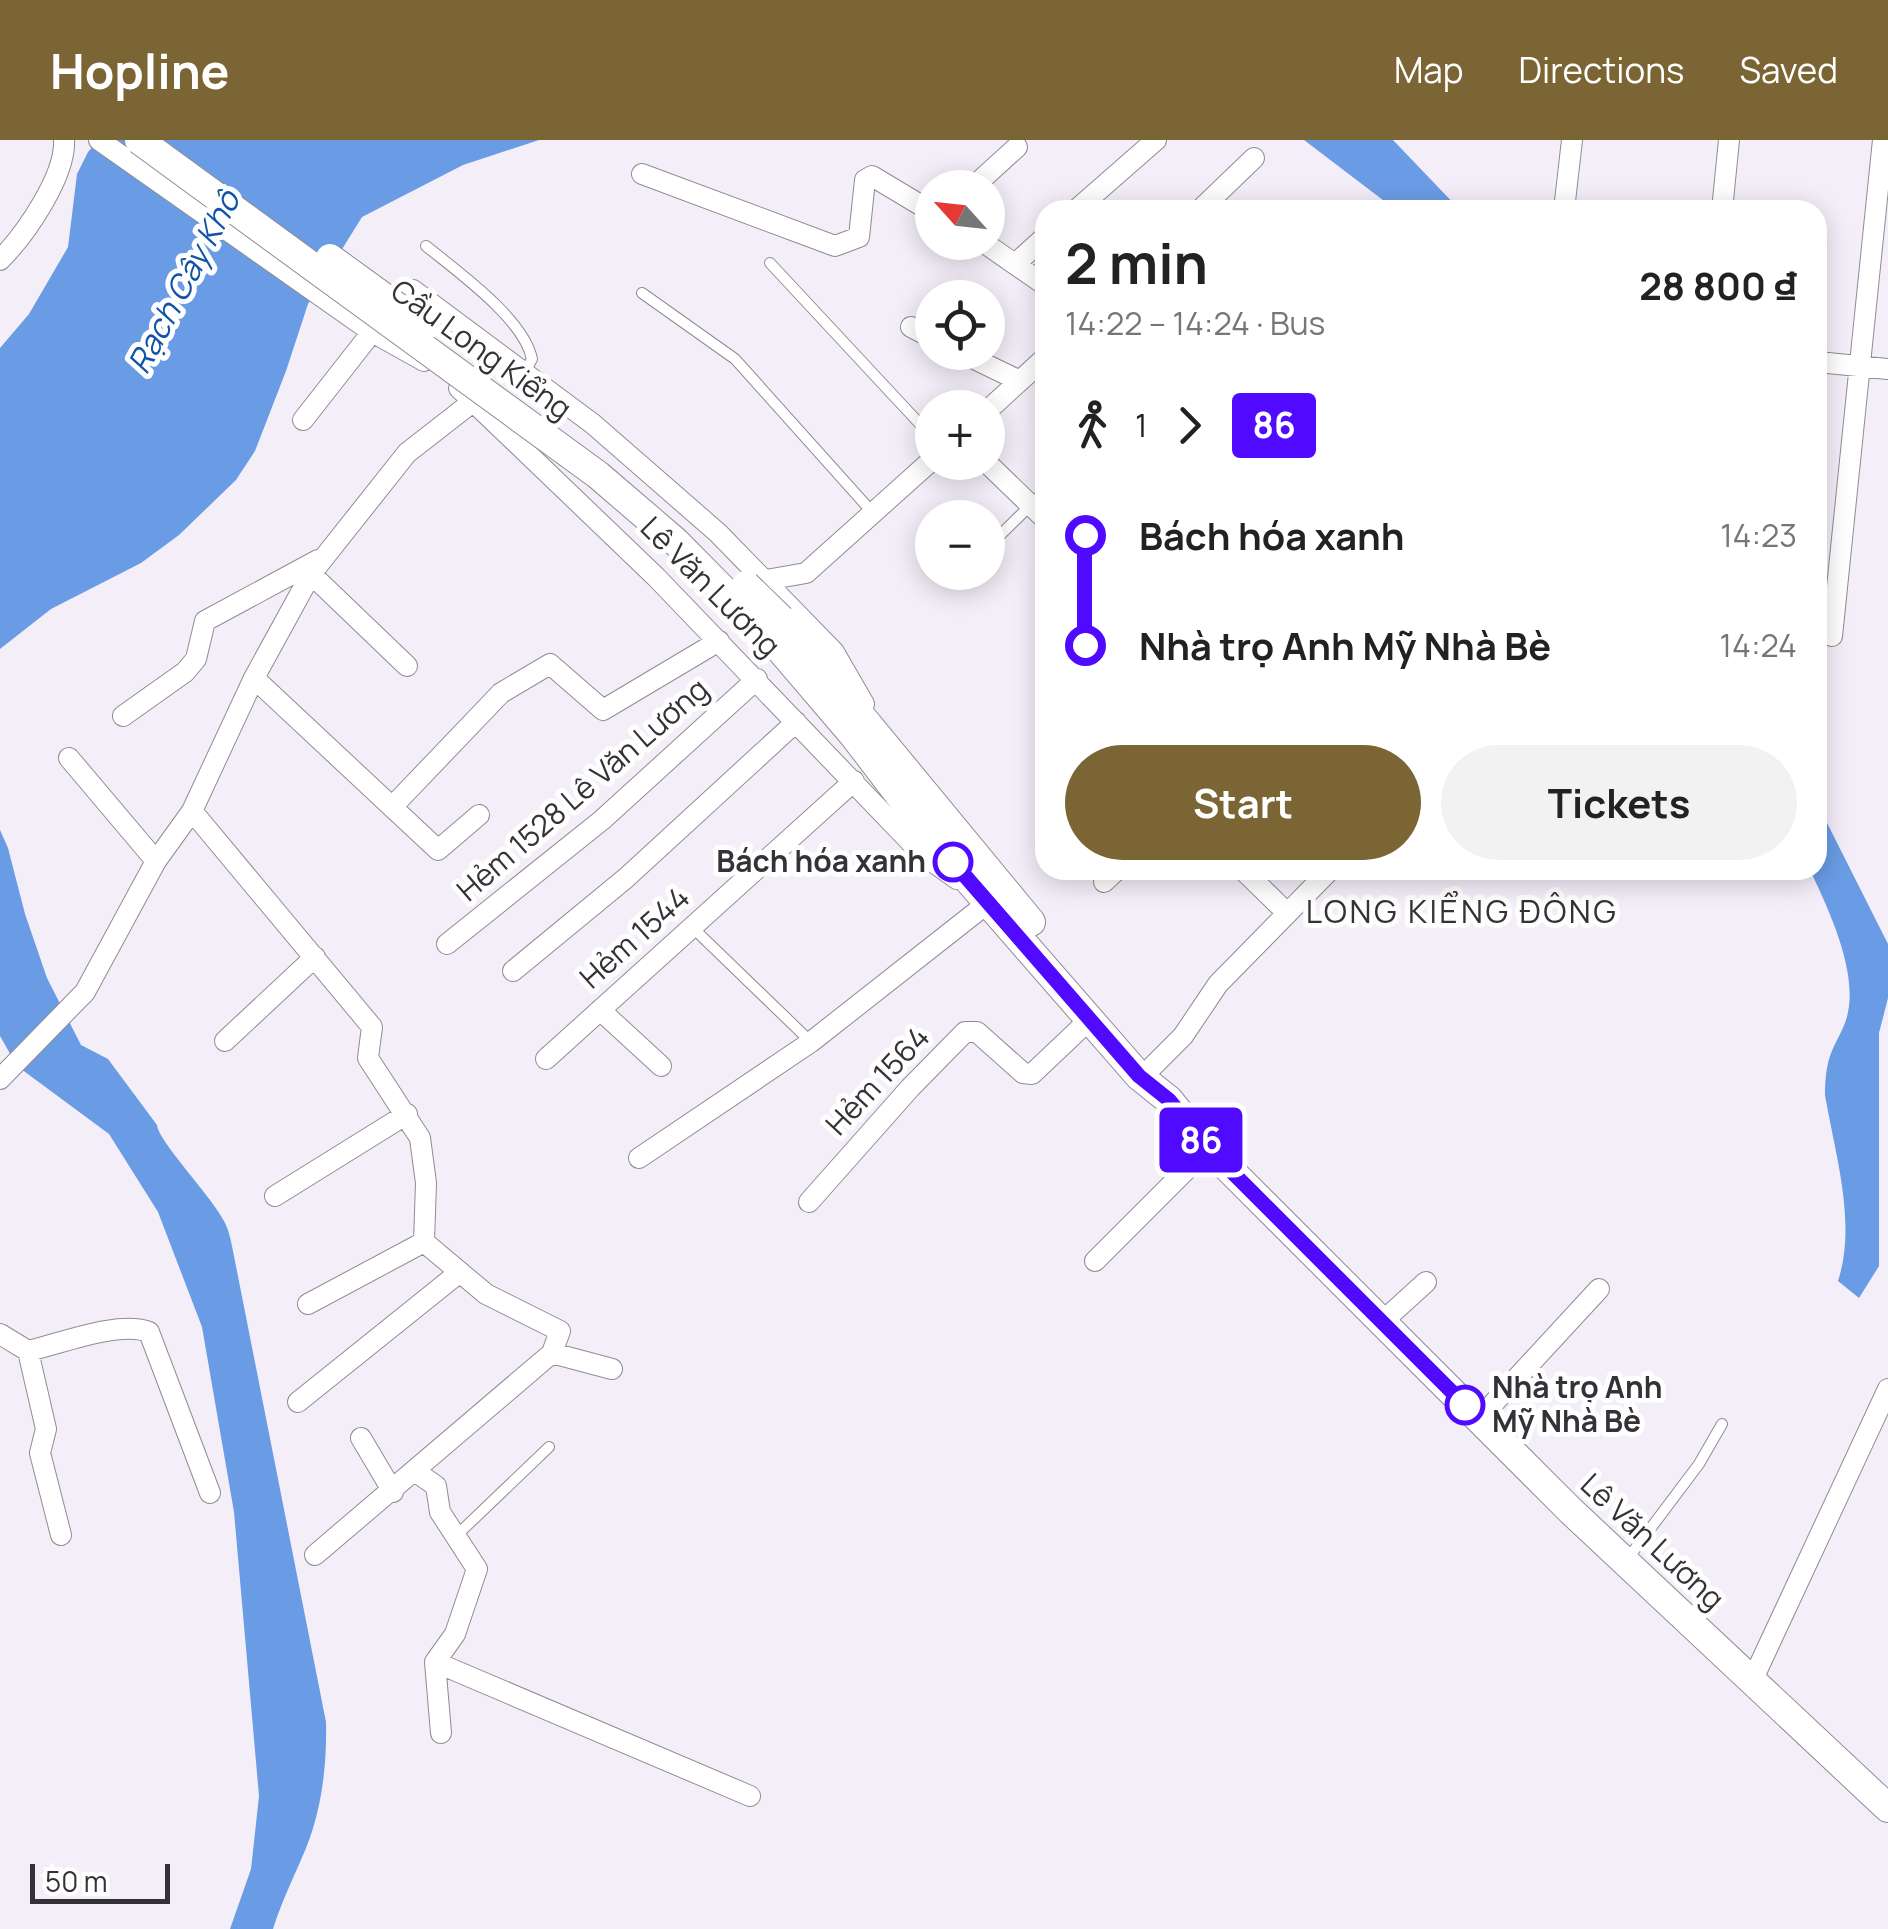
<!DOCTYPE html>
<meta charset="utf-8">
<style>
:root{--surface:#fff;--page:#f2f2f2;--text:#222;--muted:#767676;--accent:#7b6535}
body{margin:0;font-family:Manrope,sans-serif;background:var(--page);color:var(--text);height:100vh;display:flex;flex-direction:column;font-size:38px;white-space:nowrap}
*{box-sizing:border-box;margin:0}
p{font-size:32px;color:var(--muted)}
.icon{flex:none;width:55px;height:55px;fill:none;stroke:currentColor;stroke-width:2;stroke-linecap:round;stroke-linejoin:round}
.map{position:relative;flex:1;overflow:hidden}
.side{position:absolute;left:1035px;top:60px;width:792px;height:680px;display:flex;flex-direction:column;background:var(--surface);border-radius:30px;box-shadow:0 5px 25px #0003}
.side>*{flex:none}
.badge{padding:0 20px;border-radius:8px;font-size:35px;line-height:65px}
.needle{width:65px;rotate:297deg}
.tools{position:absolute;left:915px;top:30px;display:grid;gap:20px}
.tools a{display:grid;place-items:center;width:90px;height:90px;border-radius:50%;background:var(--surface);box-shadow:0 5px 25px #0003;font-size:50px}
.scale{position:absolute;left:30px;bottom:25px;width:140px;box-sizing:border-box;padding-left:10px;border:5px solid #343236;border-top:0;font-size:28px;line-height:35px;white-space:nowrap;color:#343236;-webkit-text-stroke:8px #fefefe;paint-order:stroke}
.map>.badge{position:absolute;translate:-50% -50%;box-shadow:0 0 0 5px #fff}
.legs{display:flex;align-items:center;gap:15px;height:110px;padding:0 30px;font-size:32px}
.legs p{margin-inline-start:auto}
.headline{display:flex;align-items:center;justify-content:space-between;height:170px;padding:0 30px}
h1{font-size:55px;font-weight:700;line-height:75px}
.action{display:flex;gap:20px;margin-top:auto;padding:20px 30px}
.action a{flex:1;height:115px;border-radius:60px;background:var(--accent);color:#fff;font-size:40px;font-weight:700;line-height:115px;text-align:center}
.action a+a{background:var(--page);color:var(--text)}
ul{padding:0 30px;list-style:none}
li{display:flex;align-items:center;gap:35px;height:110px;font-size:38px}
li i{display:grid;place-items:center;width:15px;height:100%;margin:0 12px;background:currentColor}
li i::after{content:'';width:25px;height:25px;margin:-12px;border:8px solid;border-radius:50%;background:var(--surface)}
li p{margin-inline-start:auto}
li:first-child i{background:linear-gradient(#0000 50%,currentColor 0)}
li:last-child i{background:linear-gradient(currentColor 50%,#0000 0)}
header{display:flex;align-items:center;gap:60px;box-sizing:border-box;height:140px;padding:0 50px;background:var(--accent);color:#fff}
header strong{font-size:48px}
nav{display:flex;gap:55px;margin-inline-start:auto;font-size:35px}
.map>svg:first-child{display:block}
.water{fill:#6a9ce5}
.lines{fill:none;stroke-linecap:round;stroke-linejoin:round}
.lane-casing{stroke:#908b95;stroke-width:12}
.street-casing{stroke:#908b95;stroke-width:22}
.secondary-casing{stroke:#908b95;stroke-width:30}
.lane{stroke:#fff;stroke-width:10}
.street{stroke:#fff;stroke-width:20}
.secondary{stroke:#fff;stroke-width:28}
.secondary-bridge-casing{stroke:#908b95;stroke-width:30;stroke-linecap:butt}
.secondary-bridge{stroke:#fff;stroke-width:28}
.line-1-casing{stroke:#fff;stroke-width:22}
.line-1{stroke:#4f0aff;stroke-width:15}
.stop-1-dot{fill:#fff;stroke:#4f0aff;stroke-width:5}
.labels{text-anchor:middle;stroke-width:10;stroke-linejoin:round;paint-order:stroke}
.street-label{font-size:30px;fill:#343236;stroke:#fefefe}
.stop-label{font-size:30px;font-weight:bold;fill:#343236;stroke:#fefefe;text-anchor:end}
.water-label{font-size:32px;font-style:italic;fill:#1153a8;stroke:#fefefe}
.neighbourhood-label{font-size:32px;letter-spacing:2.5px;fill:#343236;stroke:#fefefe}
</style>
<header>
<strong>Hopline</strong>
<nav><a>Map</a><a>Directions</a><a>Saved</a></nav>
</header>
<div class="map">
<svg width="1888" height="1789" viewBox="0 0 1888 1789">
<rect width="100%" height="100%" fill="#f4eef9"/>
<!-- water -->
<path class="water" d="M99,0h440l-76,25 -101,52 -54,87 -22,67 -31,80 -19,29 -57,55 -38,28 -90,46 -51,40v-301l29,-34 39,-67 9,-73 11,-22z
M1304,0h89l67,70h-64z
M1818,665l70,139v54l-9,35v233l-20,32 -21,-17c19,-58 -3,-127 -13,-186 0,-13 1,-27 5,-39 5,-15 15,-27 18,-44 9,-43 -20,-104 -38,-142h8z
M0,690l8,18 17,66 22,64 34,67 27,14 49,66c1,16 56,73 67,96 5,9 7,20 9,30l93,471c1,42 -4,87 -20,126 -11,27 -24,52 -33,81h-43l21,-60 8,-73 -25,-284 -32,-185 -44,-115 -49,-78 -92,-68 -17,-30z"/>
<g class="lines">
<defs>
<path id="lane" d="M426,106c32,26 98,73 106,113l-7,13
M770,123l162,174
M642,153l93,66 138,154
M988,407l57,-56
M692,787l119,115
M456,1396l93,-89
M1626,1421l73,-97 23,-40"/>
<path id="street" d="M99,0l273,192 52,29
M642,34l193,72 24,-9 6,-57 7,-4 60,36
M972,48l45,-41
M1076,70l80,-70
M1200,70l54,-52
M1564,70l8,-70
M1722,70l7,-70
M983,102l62,43
M0,120c25,-25 66,-84 64,-120
M1015,124l30,-27
M911,187l21,11
M960,212l60,29
M1818,222l70,7
M459,248l197,189 266,277 35,25
M988,270l57,-52
M303,280l69,-88 41,-42 180,134 125,109 116,119 30,52
M986,322l59,57
M311,434l96,92
M766,440l40,-7 126,-113
M1832,496l51,-496
M254,538l184,172 41,-35
M123,576l62,-44 11,-13 9,-38 113,-61
M69,618l87,103
M392,667l109,-114 49,-29 53,46 116,-69
M192,671l180,216 -4,31 52,80 6,45 -2,59 62,52 74,37 -8,22 -237,202
M1243,730l44,43
M1104,742l13,-12
M447,804l155,-124 155,-141
M513,831l113,-93 170,-156
M600,870l61,56
M225,901l90,-84
M546,919l308,-278
M1152,927l31,-31 35,-52 112,-114
M0,939l85,-87 71,-131 36,-50 62,-133 57,-104 96,-121 68,-53
M639,1018l172,-116 178,-140 -8,-6
M275,1056l132,-82
M809,1062l101,-114 55,-56h12l46,41 9,1 57,-54
M1095,1121l113,-113
M308,1164l116,-62
M1382,1182l44,-40
M0,1194l28,17 18,78 -6,24 21,82
M28,1211c31,-7 92,-31 121,-19l61,161
M552,1213l60,16
M298,1262l162,-130
M1479,1279l120,-130
M361,1298l32,54
M416,1332l20,14 4,26 37,57 -22,65 -20,28 6,71
M435,1522l315,134
M1752,1541l136,-292"/>
<path id="secondary" d="M781,479l250,303
M767,494l87,102 81,106 204,234 30,24 39,48 363,363 317,297"/>
</defs>
<!-- lane casing -->
<use href="#lane" class="lane-casing"/>
<!-- street casing -->
<use href="#street" class="street-casing"/>
<!-- secondary casing -->
<use href="#secondary" class="secondary-casing"/>
<!-- lane -->
<use href="#lane" class="lane"/>
<!-- street -->
<use href="#street" class="street"/>
<!-- secondary -->
<use href="#secondary" class="secondary"/>
<defs>
<path id="secondary-bridge" d="M139,0l459,335 78,67 91,92
M330,118l95,69
M746,445l35,34"/>
</defs>
<!-- secondary-bridge casing -->
<use href="#secondary-bridge" class="secondary-bridge-casing"/>
<!-- secondary-bridge -->
<use href="#secondary-bridge" class="secondary-bridge"/>
</g>
<g class="lines">
<defs>
<path id="line-1" d="M953,722l186,214 30,24 39,48 257,257"/>
</defs>
<!-- line-1 casing -->
<use href="#line-1" class="line-1-casing"/>
<!-- line-1 -->
<use href="#line-1" class="line-1"/>
</g>
<!-- markers -->
<g class="stop-1-dot">
<circle cx="953" cy="722" r="18"/>
<circle cx="1465" cy="1265" r="18"/>
</g>
<g class="labels">
<!-- street labels -->
<g class="street-label">
<text transform="translate(481 210) rotate(36)" y="10">Cầu Long Kiểng</text>
<text transform="translate(710 447) rotate(45)" y="10">Lê Văn Lương</text>
<text transform="translate(583 650) rotate(-41)" y="10">Hẻm 1528 Lê Văn Lương</text>
<text transform="translate(635 798) rotate(-42)" y="10">Hẻm 1544</text>
<text transform="translate(878 941) rotate(-47)" y="10">Hẻm 1564</text>
<text transform="translate(1652 1402) rotate(43)" y="10">Lê Văn Lương</text>
</g>
<!-- stop labels -->
<g class="stop-label">
<text x="926" y="732">Bách hóa xanh</text>
<text x="1492" y="1258" text-anchor="start">Nhà trọ Anh<tspan x="1492" dy="34">Mỹ Nhà Bè</tspan></text>
</g>
<!-- water labels -->
<g class="water-label">
<text transform="translate(184 142) rotate(-62)" y="11">Rạch Cây Khô</text>
</g>
<!-- neighbourhood labels -->
<g class="neighbourhood-label">
<text x="1462" y="783">LONG KIỂNG ĐÔNG</text>
</g>
</g>
</svg>
<div class="tools">
<a><svg class="needle" viewBox="-14 -14 28 28"><path d="M0-13l5 13h-10z" fill="#e53935"/><path d="M0 13l5-13h-10z" fill="#767676"/></svg></a>
<a><svg class="icon" aria-label="locate" viewBox="0 0 24 24"><circle cx="12" cy="12" r="6"/><path d="M12 2v4M12 18v4M2 12h4M18 12h4"/></svg></a>
<a>+</a>
<a>−</a>
</div>
<div class="scale">50 m</div>
<b class="badge" style="left:1201px;top:1000px;background:#4f0aff;color:#fff">86</b>
<section class="side">
<div class="headline"><div><h1>2 min</h1><p>14:22 – 14:24 · Bus</p></div><b>28 800 ₫</b></div>
<div class="legs"><svg class="icon" aria-label="walk" viewBox="0 0 24 24"><circle cx="13" cy="4" r="2"/><path d="M13 8l-2 6 4 7M11 14l-3 7M7 12l3-4h3l4 4"/></svg>1<svg class="icon" aria-label="forward" viewBox="0 0 24 24"><path d="M9 5l7 7-7 7"/></svg><b class="badge" style="background:#4f0aff;color:#fff">86</b></div>
<ul>
<li><i style="color:#4f0aff"></i><b>Bách hóa xanh</b><p>14:23</p></li>
<li><i style="color:#4f0aff"></i><b>Nhà trọ Anh Mỹ Nhà Bè</b><p>14:24</p></li>
</ul>
<div class="action"><a>Start</a><a>Tickets</a></div>
</section>
</div>
